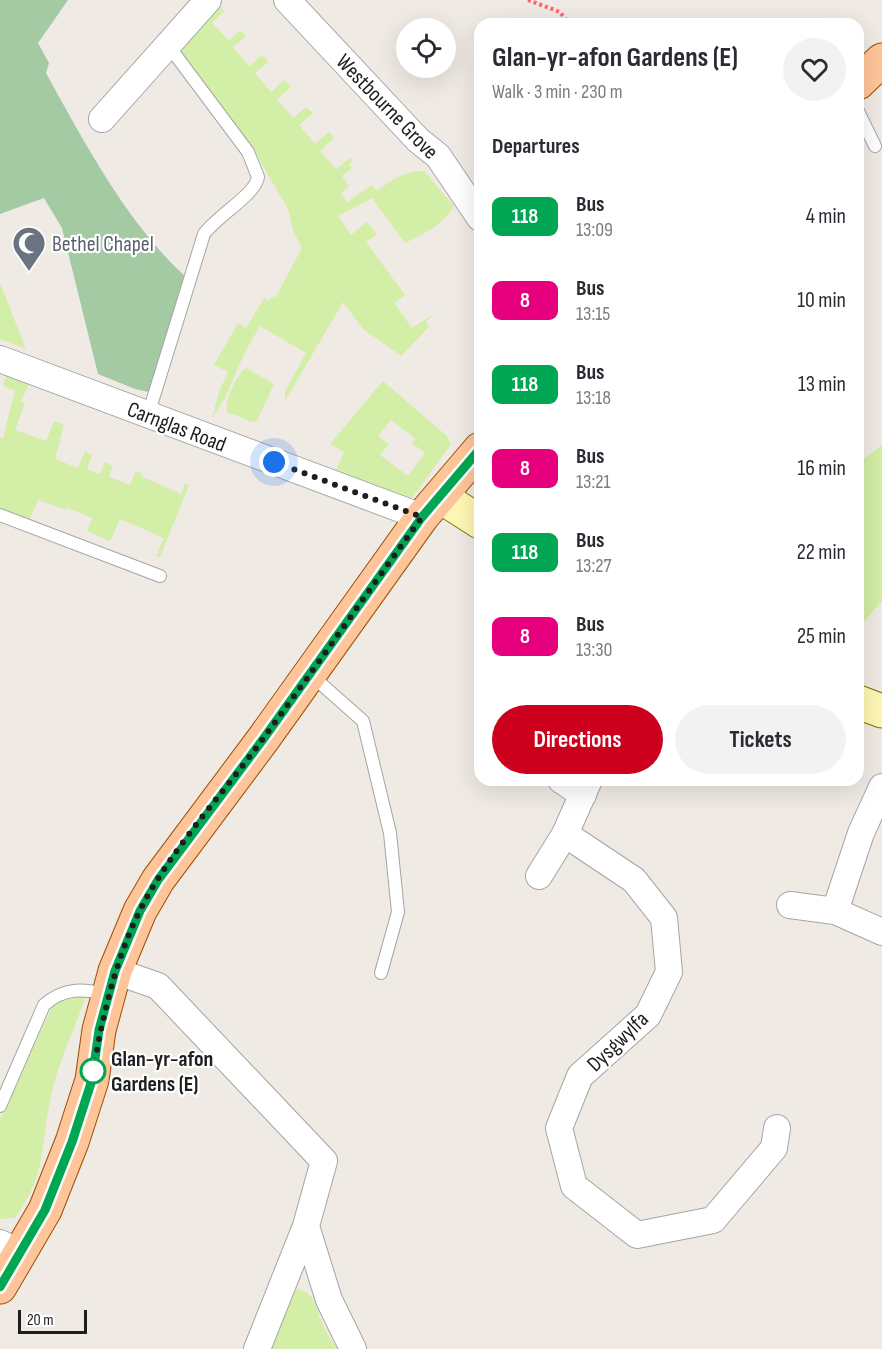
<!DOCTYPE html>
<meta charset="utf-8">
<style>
:root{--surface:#fff;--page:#f2f2f3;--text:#2b2b33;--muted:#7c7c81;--accent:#cd001d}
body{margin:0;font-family:"Sofia Sans Condensed",sans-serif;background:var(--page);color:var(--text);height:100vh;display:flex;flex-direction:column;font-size:22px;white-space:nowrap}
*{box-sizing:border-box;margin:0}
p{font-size:20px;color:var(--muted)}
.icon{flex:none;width:33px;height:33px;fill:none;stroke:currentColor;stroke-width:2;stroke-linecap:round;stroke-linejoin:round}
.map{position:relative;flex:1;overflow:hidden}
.side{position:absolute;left:474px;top:18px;width:390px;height:768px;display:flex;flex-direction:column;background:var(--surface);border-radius:18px;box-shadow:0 6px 24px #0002}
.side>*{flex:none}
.badge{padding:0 12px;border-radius:9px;font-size:21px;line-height:39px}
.buttons{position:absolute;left:396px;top:18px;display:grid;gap:12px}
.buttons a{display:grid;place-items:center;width:60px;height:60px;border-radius:50%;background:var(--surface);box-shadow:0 6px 24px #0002;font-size:30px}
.scale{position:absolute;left:18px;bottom:15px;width:69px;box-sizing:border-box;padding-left:6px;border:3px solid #1e1e1e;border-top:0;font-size:16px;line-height:21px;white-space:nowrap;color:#1e1e1e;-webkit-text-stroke:4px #fff;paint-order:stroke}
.you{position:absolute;width:30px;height:30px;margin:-15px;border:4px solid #fff;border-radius:50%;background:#1a73e8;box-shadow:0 0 0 9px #1a73e833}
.map>.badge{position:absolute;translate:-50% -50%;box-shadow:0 0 0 3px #fff}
h2{padding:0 18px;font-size:22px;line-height:54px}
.round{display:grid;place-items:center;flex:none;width:63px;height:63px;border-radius:32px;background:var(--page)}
.head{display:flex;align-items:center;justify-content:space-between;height:102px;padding:0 18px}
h1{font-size:28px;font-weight:700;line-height:45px}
.primary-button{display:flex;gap:12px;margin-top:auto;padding:12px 18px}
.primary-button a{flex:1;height:69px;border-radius:36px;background:var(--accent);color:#fff;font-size:24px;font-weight:700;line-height:69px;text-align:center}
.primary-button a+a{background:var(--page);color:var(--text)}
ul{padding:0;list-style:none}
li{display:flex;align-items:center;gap:18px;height:84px;padding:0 18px}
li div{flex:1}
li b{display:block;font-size:22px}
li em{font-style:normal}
li .badge{min-width:66px;font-weight:700;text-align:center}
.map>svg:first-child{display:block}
.grass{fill:#d3eea6;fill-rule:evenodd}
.cemetery{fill:#a3caa3}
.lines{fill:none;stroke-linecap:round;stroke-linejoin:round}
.lane-casing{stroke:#a5a5a5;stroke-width:14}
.street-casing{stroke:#a5a5a5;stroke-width:28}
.secondary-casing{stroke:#7b7600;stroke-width:35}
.primary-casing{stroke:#995000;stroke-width:35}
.path{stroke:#ff666c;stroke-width:4;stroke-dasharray:3 3;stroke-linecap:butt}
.lane{stroke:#fff;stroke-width:12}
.street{stroke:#fff;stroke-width:26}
.secondary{stroke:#fef7b4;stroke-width:33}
.primary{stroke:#ffc59a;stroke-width:33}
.line-casing{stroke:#fff;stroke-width:14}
.line{stroke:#00a651;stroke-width:9}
.walk{stroke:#1e1e1e;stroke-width:6;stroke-dasharray:0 10.8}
.stop-dot{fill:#fff;stroke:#00a651;stroke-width:3}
.labels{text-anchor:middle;stroke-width:4.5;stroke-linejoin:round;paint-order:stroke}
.street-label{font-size:22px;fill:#1e1e1e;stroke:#fff}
.worship-label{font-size:22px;fill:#5b616d;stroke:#fff;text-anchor:start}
.stop-label{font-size:22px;font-weight:bold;fill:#1e1e1e;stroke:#fff;text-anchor:start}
</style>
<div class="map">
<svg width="882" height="1349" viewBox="0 0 882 1349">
<rect width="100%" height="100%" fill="#f0eae4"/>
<!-- grass -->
<path class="grass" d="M220,6l4,5 -12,12 17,18 11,-11 6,6 -13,11 16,19 13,-11 6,7 -13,11 16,19 13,-12 7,7 -14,12 16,19 13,-11 7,6 -14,12 16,19 14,-12 5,6 -14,13 16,18 14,-11 3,4 -4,2 3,4 -10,8 7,10 -8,7 6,9 25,-17 5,6c17,-13 26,-19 47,-20l30,35c-11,19 -29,27 -49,37l-33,-45 -34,18 13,19 16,-13 10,12 -11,8 39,53 -11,8 18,25 22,-14 -8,8 3,5 -28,29 -38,-27 -20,-27 -58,99v-9l21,-39 -46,-27 -15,26 -21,48 -12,18 7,-26 9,-20 -14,-7 24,-42 8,5 18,-30 5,3 3,-5 3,2 27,-50 -8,-15 -6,-24 -32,-55 -39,-49 -36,-55z
M0,283l26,66 -26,-10z
M246,368l28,16 -17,37 -5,1 -25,-10c-2,-13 9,-37 19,-44z
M6,374l24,9 -9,18 4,2 -10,27 31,11 8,-20 10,4 -9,34 23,9 7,-17 7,4 -5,14 13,5 5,-12 8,4 -4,11 21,8 6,-14 6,2 -1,3 40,18 4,-10 4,1 -29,72 -4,-1 8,-18 -44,-19 -10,22 -23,-10 5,-13 -24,-10 -2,2 -28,-10 -8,19 -30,-11v-71l3,1 12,-48 -12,-4z
M383,381l64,55 4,8 -38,53 -20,-3 -57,-24 8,-18 -14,-8zM391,420l24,18 -3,5 13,10 -17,23 -28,-21 9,-11 -11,-8z
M882,445v156l-24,27v-165z
M87,993c-12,36 -30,70 -37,108 -10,50 -3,71 -35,117l-15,1v-100l55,-118z
M293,1287c24,8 19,13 28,33 4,11 10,20 16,29h-76z"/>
<!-- cemetery -->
<path class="cemetery" d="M0,0h68l-30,43 11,20 -3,10c37,67 82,152 139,203l-32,117 -18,-4 -37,-15 -36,-146 -18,-30 -44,16z"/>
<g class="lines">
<defs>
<path id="lane" d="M858,111l17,35
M148,415l56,-181c13,-18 52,-40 54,-57l-10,-25 -80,-107
M0,515l160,61
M310,674l53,47 27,112 8,79 -17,61
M0,1106l44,-101c20,-18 39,-16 63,-11"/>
<path id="street" d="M287,0l131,140 20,16 42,62
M102,119l106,-119
M0,359l422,158
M561,780l22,15
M565,834l69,46 30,38 5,54 -21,43 -68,61 -21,52 15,58 63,49 76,-15 61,-72 3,-20
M539,876l26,-42 24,-54
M790,905l45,6 47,21
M835,911l26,-78 21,-46
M115,971l43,15 166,175 -18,65 -49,123
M306,1226l23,74 24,49
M0,1243l20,10"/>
<path id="secondary" d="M441,497l39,25
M858,702l24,9"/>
<path id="primary" d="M858,83l24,-23
M0,1287l45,-77 27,-68 20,-62 7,-50 16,-59 25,-60 18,-31 106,-142 158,-221 58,-68"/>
</defs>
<!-- lane casing -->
<use href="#lane" class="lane-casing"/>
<!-- street casing -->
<use href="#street" class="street-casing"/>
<!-- secondary casing -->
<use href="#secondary" class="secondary-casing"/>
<!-- primary casing -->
<use href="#primary" class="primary-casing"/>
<!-- path -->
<path class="path" d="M528,0l32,12 9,12"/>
<!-- lane -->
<use href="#lane" class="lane"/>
<!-- street -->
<use href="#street" class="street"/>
<!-- secondary -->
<use href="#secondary" class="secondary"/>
<!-- primary -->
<use href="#primary" class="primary"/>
</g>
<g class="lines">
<defs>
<path id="line" d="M0,1287l45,-77 27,-68 20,-62 7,-50 16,-59 25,-60 18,-31 106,-142 158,-221 58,-68"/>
</defs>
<!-- line casing -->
<use href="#line" class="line-casing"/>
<!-- line -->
<use href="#line" class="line"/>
<!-- walk -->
<path class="walk" d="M93,1071c10,-56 22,-110 47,-161 33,-64 84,-117 125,-174 53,-72 104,-146 157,-219l-148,-55"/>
</g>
<!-- icons -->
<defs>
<symbol id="mosque-pin" viewBox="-11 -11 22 30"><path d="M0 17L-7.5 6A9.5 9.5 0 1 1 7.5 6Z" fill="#6b7280" stroke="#fff"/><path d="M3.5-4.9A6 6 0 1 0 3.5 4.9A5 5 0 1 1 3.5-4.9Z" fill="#fff"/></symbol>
</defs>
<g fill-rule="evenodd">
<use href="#mosque-pin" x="10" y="224" width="38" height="52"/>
</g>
<!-- markers -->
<circle class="stop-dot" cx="93" cy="1071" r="12"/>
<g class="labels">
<!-- street labels -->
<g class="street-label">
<text transform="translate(388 106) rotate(46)" y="8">Westbourne Grove</text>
<text transform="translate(177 426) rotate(21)" y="8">Carnglas Road</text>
<text transform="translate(617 1041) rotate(-44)" y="8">Dysgwylfa</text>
</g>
<!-- worship labels -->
<g class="worship-label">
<text x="52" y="251">Bethel Chapel</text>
</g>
<!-- stop labels -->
<g class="stop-label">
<text x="111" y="1066">Glan-yr-afon<tspan x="111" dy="25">Gardens (E)</tspan></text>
</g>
</g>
</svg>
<div class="buttons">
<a><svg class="icon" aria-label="locate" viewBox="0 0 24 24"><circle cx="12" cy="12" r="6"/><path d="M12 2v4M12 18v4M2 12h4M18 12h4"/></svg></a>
</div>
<div class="scale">20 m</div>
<div class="you" style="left:274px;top:462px"></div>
<section class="side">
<div class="head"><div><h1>Glan-yr-afon Gardens (E)</h1><p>Walk · 3 min · 230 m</p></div><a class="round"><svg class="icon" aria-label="heart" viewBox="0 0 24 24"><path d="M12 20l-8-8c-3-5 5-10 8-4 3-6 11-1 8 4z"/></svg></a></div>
<h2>Departures</h2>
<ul>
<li><span class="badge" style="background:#00a651;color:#fff">118</span><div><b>Bus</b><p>13:09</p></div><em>4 min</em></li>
<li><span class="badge" style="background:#e6007e;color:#fff">8</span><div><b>Bus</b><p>13:15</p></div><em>10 min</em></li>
<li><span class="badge" style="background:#00a651;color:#fff">118</span><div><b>Bus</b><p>13:18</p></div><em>13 min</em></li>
<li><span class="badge" style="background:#e6007e;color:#fff">8</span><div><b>Bus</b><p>13:21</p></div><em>16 min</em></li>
<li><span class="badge" style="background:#00a651;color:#fff">118</span><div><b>Bus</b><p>13:27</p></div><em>22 min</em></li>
<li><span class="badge" style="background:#e6007e;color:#fff">8</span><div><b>Bus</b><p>13:30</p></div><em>25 min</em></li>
</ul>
<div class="primary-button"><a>Directions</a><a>Tickets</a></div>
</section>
</div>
